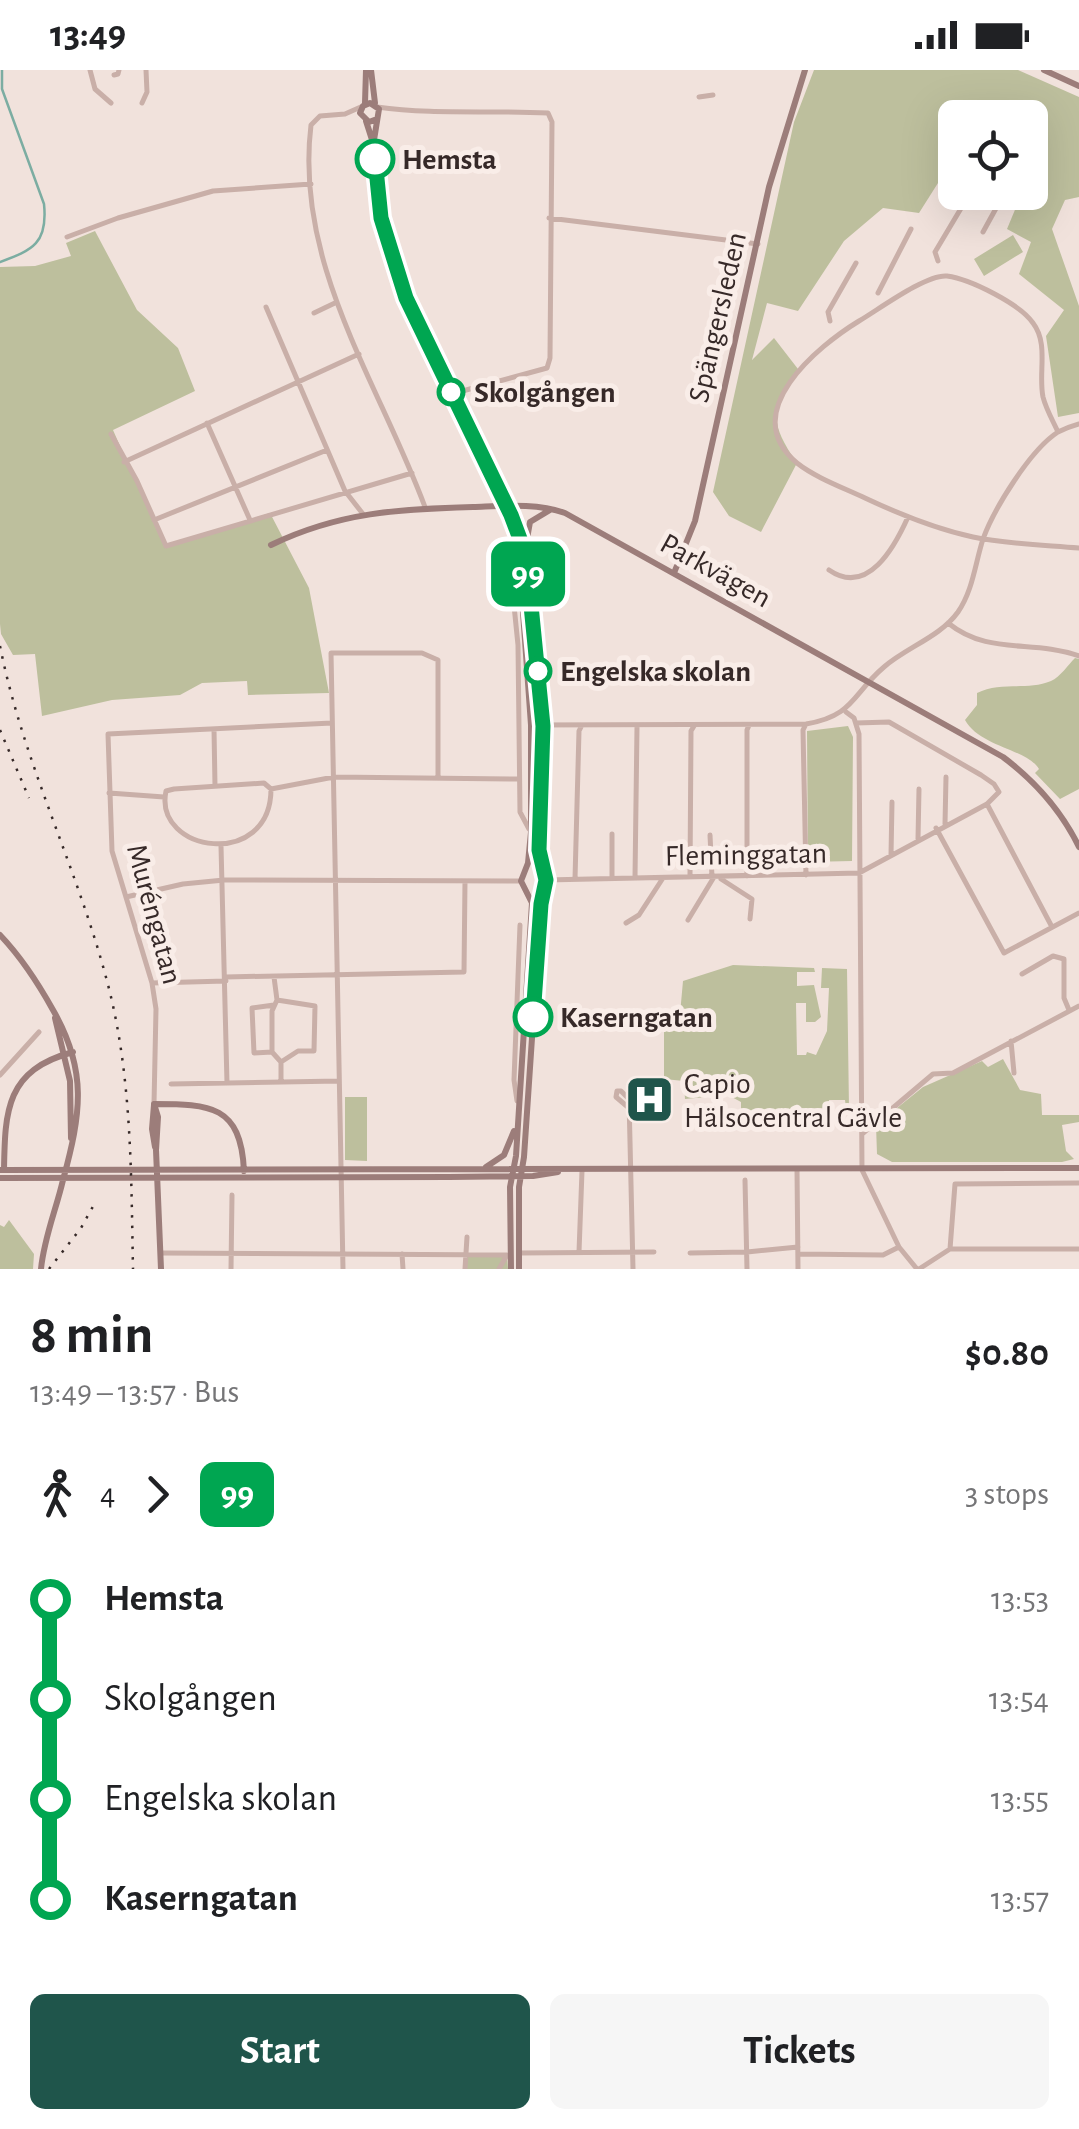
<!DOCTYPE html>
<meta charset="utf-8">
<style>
:root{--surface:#fff;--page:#f6f6f6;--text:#202124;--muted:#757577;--accent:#1f554b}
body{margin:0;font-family:"Alegreya Sans",sans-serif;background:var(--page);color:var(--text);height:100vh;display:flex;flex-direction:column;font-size:38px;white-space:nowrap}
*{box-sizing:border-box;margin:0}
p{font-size:32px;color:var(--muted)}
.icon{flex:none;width:55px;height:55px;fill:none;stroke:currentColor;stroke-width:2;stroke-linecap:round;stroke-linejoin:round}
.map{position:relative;height:1199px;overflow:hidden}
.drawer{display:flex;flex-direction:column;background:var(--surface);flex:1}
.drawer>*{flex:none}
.badge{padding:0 20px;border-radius:15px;font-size:35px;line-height:65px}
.fabs{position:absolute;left:938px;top:30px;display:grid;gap:20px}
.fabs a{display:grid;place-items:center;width:110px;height:110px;border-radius:15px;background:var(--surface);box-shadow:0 10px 40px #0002;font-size:50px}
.map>.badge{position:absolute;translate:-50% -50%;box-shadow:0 0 0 5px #fff}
.legs{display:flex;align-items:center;gap:15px;height:110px;padding:0 30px;font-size:32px}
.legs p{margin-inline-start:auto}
.overview{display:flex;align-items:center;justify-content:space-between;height:170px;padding:0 30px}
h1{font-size:55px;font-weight:700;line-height:75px}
.action{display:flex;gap:20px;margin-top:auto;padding:20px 30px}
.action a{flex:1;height:115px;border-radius:15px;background:var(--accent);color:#fff;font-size:40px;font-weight:700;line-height:115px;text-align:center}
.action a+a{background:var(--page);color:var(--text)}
ul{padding:0 30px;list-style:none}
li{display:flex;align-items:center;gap:35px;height:100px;font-size:38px}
li i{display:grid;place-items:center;width:15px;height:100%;margin:0 12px;background:currentColor}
li i::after{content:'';width:25px;height:25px;margin:-12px;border:8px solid;border-radius:50%;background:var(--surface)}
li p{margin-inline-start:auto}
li:first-child i{background:linear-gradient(#0000 50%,currentColor 0)}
li:last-child i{background:linear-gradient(currentColor 50%,#0000 0)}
.status{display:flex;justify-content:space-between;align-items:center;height:70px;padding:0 50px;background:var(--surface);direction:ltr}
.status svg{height:28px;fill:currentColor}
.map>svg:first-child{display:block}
.green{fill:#bdbf9d}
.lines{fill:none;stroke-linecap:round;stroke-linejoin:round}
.stream{stroke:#7cada2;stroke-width:2.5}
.street{stroke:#c9afa8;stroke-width:5}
.secondary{stroke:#9c7d7a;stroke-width:6}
.rail{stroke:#362928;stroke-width:2.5;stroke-dasharray:2.5 8;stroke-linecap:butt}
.line-1-casing{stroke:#fff;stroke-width:22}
.line-1{stroke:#00a651;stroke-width:15}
.stop-1-dot{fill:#fff;stroke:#00a651;stroke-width:5}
.labels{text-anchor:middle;stroke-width:10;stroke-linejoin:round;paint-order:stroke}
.stop-label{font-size:30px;font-weight:bold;fill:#362928;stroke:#f9ede8;text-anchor:start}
.street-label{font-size:30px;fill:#362928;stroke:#f9ede8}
.poi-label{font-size:30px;fill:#362928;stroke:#f9ede8;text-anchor:start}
</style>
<div class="status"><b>13:49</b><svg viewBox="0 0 49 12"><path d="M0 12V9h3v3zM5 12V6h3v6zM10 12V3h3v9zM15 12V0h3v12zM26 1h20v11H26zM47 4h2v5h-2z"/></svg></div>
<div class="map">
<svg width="1079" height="1199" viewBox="0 0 1079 1199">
<rect width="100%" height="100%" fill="#f1e2dc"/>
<!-- green -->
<path class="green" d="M814,0h204l61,27v100l-14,3 -13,29 27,77v107l-21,4 -12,-81 18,-26 -45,-36 12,-32 -24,-13 15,-36 8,-1v-74h-75v68l-17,-3 -19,30 -36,-5 -39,33 -46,70 -31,-8 -15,57 22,-22 24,31c-26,43 -30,52 -1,94l-36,69 -32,-16 -16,-24 81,-370z
M95,161l42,79 41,38 17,43 -82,39 51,116 106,-33 39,75 20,105 -81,2 -1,-14 -45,2 -22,12 -68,5 -70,16 -7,-62 -22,1 -12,-21 -1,-10v-357l35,-1 36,-10 -5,-13z
M1013,165l10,17 -39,24 -10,-17z
M1075,588l4,1v130l-19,10 -25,-26 4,-4c-12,-20 -59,-22 -74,-49l12,-15v-12c23,-12 50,-2 74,-12 9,-4 17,-16 24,-23z
M848,656l5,11 -1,124 -44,1 -1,-131z
M733,895l81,3 1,4h-18v14l17,-1 7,32 -6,5h-9v-19h-10l1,52h9l1,-3 9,3 11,-24 2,-43h-8l1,-20 25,1 2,139h-3l-1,-8h-16v8l-88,3v-9l-13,-7 -43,4 -1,-18 -20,-2v-63l16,-2 3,-33z
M1003,989l17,31 21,4 1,21h37v7l-17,3 4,26 8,8 -12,3h-170l-15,-8 -1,-29 47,-38 59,-26 6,6z
M345,1027h22v64l-22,-1z
M9,1150l25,34 -1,15h-33v-44l4,2z
M467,1184l40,1 1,14h-41z"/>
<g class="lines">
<!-- stream -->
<path class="stream" d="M0,192c33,-12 48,-19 44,-58l-42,-115v-19"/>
<!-- street -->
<path class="street" d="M90,0l5,19 16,14
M114,5l4,-1 1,-4
M699,27l14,-2
M142,33l5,-11 -1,-22
M363,36l-18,8 -25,2 -9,9c-17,139 68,258 114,382
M377,37c57,8 113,3 171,6l4,9 -2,236 -3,10 -92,25
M549,148l209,26
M983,162l22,-40
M67,167l51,-19 95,-27 98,-7
M938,191l-3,-9 28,-47
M878,223l33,-64
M266,237l79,184 18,23
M314,243l23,-11
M830,251l-2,-9 28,-49
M207,353l43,97
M1058,362c-5,-11 -12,-23 -15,-35 -5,-24 6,-53 -10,-74 -13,-19 -63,-44 -86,-47 -21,-2 -69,34 -88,45 -41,25 -123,92 -62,142 19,15 47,25 68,35 34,16 71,31 108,39 34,7 71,8 106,11
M111,364l26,47 29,65 246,-73
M124,392l235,-108
M154,450l173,-70
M511,473l-2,13 9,89 2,167 9,17
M829,500c39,27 66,-24 79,-53
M948,553c41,33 84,16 131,33
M846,642l8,6 5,16 3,436 37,77 18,22
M531,655l275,-1c48,-8 46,-30 78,-57 23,-20 56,-30 74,-55 15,-22 17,-48 25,-73 11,-30 47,-89 75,-107 6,-3 14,-6 21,-8
M214,659l1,57
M264,713l7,6c0,81 -118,64 -105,2l8,-2z
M271,719l63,-12 185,2
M109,723l55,4
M987,734l65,123
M945,754l1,-47
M936,758l68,125 75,-40
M612,764v44
M710,765l2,42
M918,769l1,-50
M221,776l6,237
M891,785l1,-53
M806,805l-3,-145 3,-6
M690,806l1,-145 3,-5
M747,806v-146l2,-5
M635,808l2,-151
M575,809l4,-148 3,-6
M721,809l31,20 -2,20
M546,810l313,-7 128,-69 12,-12 -5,-8 -13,-9 -92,-53 -33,1
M126,827l57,-13 41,-4 297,1
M688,850l26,-43
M626,853l13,-8 24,-37
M1022,904l31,-18 11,3v39l5,12
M226,907l238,-5 1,-91
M152,913l74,-2
M277,930l38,6 -1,45h-16l-17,11
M274,935l-22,3 2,45 18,-1v-41l5,-11 -3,-23
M1011,971l3,32
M272,982l9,10v19
M0,1005l39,-43
M171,1014l168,-3
M517,1031l-3,-21 6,-155
M154,1034l2,-95 -4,-26 -40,-132 -4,-117 224,-11
M629,1038l-13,-11 1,-6h4l8,8 4,170
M862,1064l71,-60 20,-1 126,-67
M797,1099l1,100
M745,1110l2,89
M950,1179l5,-65 124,-1
M579,1182l3,-81
M161,1183l346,2
M519,1183l135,-1
M690,1183l57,-1 51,-5
M402,1184l1,15
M798,1184l85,1 16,-8
M231,1199l1,-74
M343,1199l-12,-616h91l16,7v117
M465,1199l2,-32
M499,1199l8,-14
M919,1199l31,-20h129"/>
<!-- secondary -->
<path class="secondary" d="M371,0l4,33
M1044,0l35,16
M365,33l1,-33
M366,51l8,25 7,72 15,54 115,243 15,40 17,171 -4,125 7,29 -5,24 -17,253 -5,30v82
M374,70l5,-31 -9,-6 -7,3 -3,7 9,9 8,-3
M506,437l15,77 10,141v107l-3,31 -7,18 11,22 -16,253 -6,31 1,82
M271,475c68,-33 129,-36 202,-38 31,-1 63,-4 92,6l438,244c33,25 58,53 76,90
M525,480l5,-28 20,-12
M674,503l21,-52 74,-334 36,-117
M0,865c22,23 38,48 53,75 35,61 28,104 10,170 -7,30 -19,58 -22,89
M55,948l15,63 1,57
M154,1034l4,13 -2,33 5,119
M154,1034c56,0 87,1 90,67
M154,1035l-2,24 3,18
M486,1097l18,-12 10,-24
M0,1100l1079,-2
M4,1100c1,-60 2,-100 69,-118
M0,1108l449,-1 84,-1 25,-4"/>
<!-- rail -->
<path class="rail" d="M0,576c23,116 77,221 107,335 25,94 24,191 26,288
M0,660l29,68
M49,1199l32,-41 15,-27"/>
</g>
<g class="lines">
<defs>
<path id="line-1" d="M375,89l6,59 25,80 105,217 15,40 17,171 -4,124 7,30 -5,24 -8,113"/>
</defs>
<!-- line-1 casing -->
<use href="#line-1" class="line-1-casing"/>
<!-- line-1 -->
<use href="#line-1" class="line-1"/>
</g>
<!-- icons -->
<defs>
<symbol id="hospital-square" viewBox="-11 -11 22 22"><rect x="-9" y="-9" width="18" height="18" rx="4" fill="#1f554b" stroke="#f9ede8"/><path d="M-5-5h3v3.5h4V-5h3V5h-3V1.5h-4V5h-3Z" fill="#fff"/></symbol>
</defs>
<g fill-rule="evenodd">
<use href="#hospital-square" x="622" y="1002" width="55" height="55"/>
</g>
<!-- markers -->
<g class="stop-1-dot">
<circle cx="375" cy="89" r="18"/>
<circle cx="451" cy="322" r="12"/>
<circle cx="538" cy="601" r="12"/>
<circle cx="533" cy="947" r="18"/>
</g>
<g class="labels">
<!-- stop labels -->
<g class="stop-label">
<text x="402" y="99">Hemsta</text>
<text x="474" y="332">Skolgången</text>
<text x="560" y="611">Engelska skolan</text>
<text x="560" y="957">Kaserngatan</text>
</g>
<!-- street labels -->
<g class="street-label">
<text transform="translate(717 247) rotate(-77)" y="10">Spängersleden</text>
<text transform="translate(716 500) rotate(29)" y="10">Parkvägen</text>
<text transform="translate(746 784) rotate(-1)" y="10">Fleminggatan</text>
<text transform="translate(155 844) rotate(75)" y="10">Muréngatan</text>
</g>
<!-- poi labels -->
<g class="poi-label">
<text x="684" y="1023">Capio<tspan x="684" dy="34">Hälsocentral Gävle</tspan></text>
</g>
</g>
</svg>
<div class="fabs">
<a><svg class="icon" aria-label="locate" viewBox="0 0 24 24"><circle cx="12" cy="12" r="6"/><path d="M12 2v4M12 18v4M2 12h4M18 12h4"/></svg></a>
</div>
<b class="badge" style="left:528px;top:504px;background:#00a651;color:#fff">99</b>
</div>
<section class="drawer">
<div class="overview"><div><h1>8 min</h1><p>13:49 – 13:57 · Bus</p></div><b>$0.80</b></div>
<div class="legs"><svg class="icon" aria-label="walk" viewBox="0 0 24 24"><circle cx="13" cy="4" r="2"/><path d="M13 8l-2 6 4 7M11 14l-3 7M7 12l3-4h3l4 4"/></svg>4<svg class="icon" aria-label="forward" viewBox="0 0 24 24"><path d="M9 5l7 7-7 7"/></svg><b class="badge" style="background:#00a651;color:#fff">99</b><p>3 stops</p></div>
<ul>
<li><i style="color:#00a651"></i><b>Hemsta</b><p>13:53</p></li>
<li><i style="color:#00a651"></i><span>Skolgången</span><p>13:54</p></li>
<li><i style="color:#00a651"></i><span>Engelska skolan</span><p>13:55</p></li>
<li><i style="color:#00a651"></i><b>Kaserngatan</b><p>13:57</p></li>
</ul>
<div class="action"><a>Start</a><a>Tickets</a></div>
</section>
